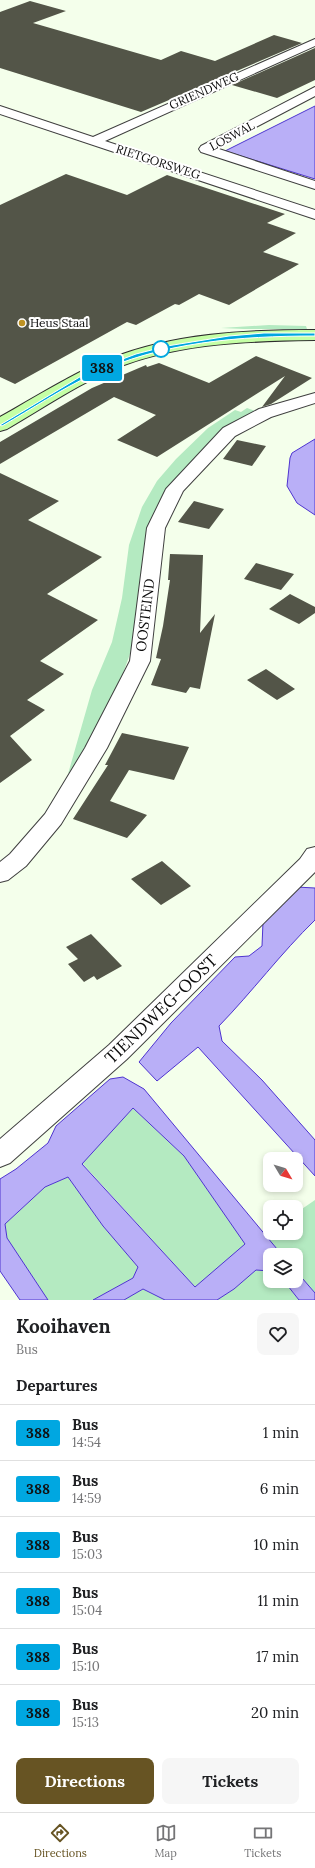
<!DOCTYPE html>
<style>
:root{--surface:#fff;--page:#f6f6f6;--text:#202124;--muted:#757577;--line:#e0e0e0;--accent:#675423}
body{margin:0;font-family:Lora,serif;background:var(--page);color:var(--text);height:100vh;display:flex;flex-direction:column;font-size:15px;white-space:nowrap}
*{box-sizing:border-box;margin:0}
p{font-size:13px;color:var(--muted)}
.icon{flex:none;width:22px;height:22px;fill:none;stroke:currentColor;stroke-width:2;stroke-linecap:round;stroke-linejoin:round}
.map{position:relative;height:1300px;overflow:hidden}
.panel{display:flex;flex-direction:column;background:var(--surface);flex:1}
.panel>*{flex:none}
.badge{padding:0 8px;border-radius:3px;font-size:14px;line-height:26px}
.needle{width:26px;rotate:128deg}
.controls{position:absolute;left:263px;top:1152px;display:grid;gap:8px}
.controls a{display:grid;place-items:center;width:40px;height:40px;border-radius:8px;background:var(--surface);box-shadow:0 2px 6px #0003;font-size:20px}
.map>.badge{position:absolute;translate:-50% -50%;box-shadow:0 0 0 2px #fff}
h2{padding:0 16px;font-size:15px;line-height:36px}
.round{display:grid;place-items:center;flex:none;width:42px;height:42px;border-radius:8px;background:var(--page)}
.head{display:flex;align-items:center;justify-content:space-between;height:68px;padding:0 16px}
h1{font-size:19px;font-weight:700;line-height:30px}
.button{display:flex;gap:8px;margin-top:auto;padding:8px 16px}
.button a{flex:1;height:46px;border-radius:8px;background:var(--accent);color:#fff;font-size:16px;font-weight:700;line-height:46px;text-align:center}
.button a+a{background:var(--page);color:var(--text)}
ul{padding:0;list-style:none}
li{display:flex;align-items:center;gap:12px;height:56px;padding:0 16px;border-top:1px solid var(--line)}
li div{flex:1}
li b{display:block;font-size:15px}
li em{font-style:normal}
li .badge{min-width:44px;font-weight:700;text-align:center}
.dock{display:flex;justify-content:space-around;align-items:center;height:56px;border-top:1px solid var(--line);background:var(--surface);font-size:11px;color:var(--muted)}
.dock a{display:grid;justify-items:center;gap:2px}
.dock .selected{color:var(--accent)}
.map>svg:first-child{display:block}
.green{fill:#b4eac1}
.water{fill:#b9aff7;stroke:#4e34d0;fill-rule:evenodd}
.building{fill:#535548}
.lines{fill:none;stroke-linecap:round;stroke-linejoin:round}
.street-casing{stroke:#3f3f3f;stroke-width:2}
.secondary-casing{stroke:#2e2e2e;stroke-width:2}
.street{fill:#fff;fill-rule:evenodd}
.secondary{fill:#c5ffa6;fill-rule:evenodd}
.line{fill:#00a7e1;stroke:#fff}
.poi-dot{fill:#be9222;stroke:#fff;stroke-width:1.5}
.stop-dot{fill:#fff;stroke:#00a7e1;stroke-width:2}
.labels{text-anchor:middle;stroke-width:4;stroke-linejoin:round;paint-order:stroke}
.far-street-label{font-size:12px;fill:#0c0c0c;stroke:#fff}
.far-poi-label{font-size:12px;fill:#0c0c0c;stroke:#fff;text-anchor:start}
.street-label{font-size:14px;fill:#0c0c0c;stroke:#fff}
.near-street-label{font-size:17px;fill:#0c0c0c;stroke:#fff}
</style>
<div class="map">
<svg width="315" height="1300" viewBox="0 0 315 1300">
<rect width="100%" height="100%" fill="#f4ffeb"/>
<!-- green -->
<path class="green" d="M269,325l37,1 1,3h-63l-23,-1z
M247,408l17,6 -38,15 -13,9 -32,35 -16,25 -29,139 -15,42 -31,64 -22,31 24,-84 20,-48 10,-44 7,-53 13,-38 15,-26 19,-22 32,-31 27,-18 6,2z
M133,1108l51,48 62,89 -51,42 -113,-124z
M68,1177l35,49 35,41 -5,11 -40,22h-45l-41,-62 -2,-14 40,-37z
M315,1200v93l-19,-22v-16h-14l-18,-21 6,-4v3h26v-20z
M256,1269l14,2v10h14l15,19h-82l17,-11z
M143,1289l21,10 1,1h-41z"/>
<!-- water -->
<path class="water" d="M315,106v73l-90,-28z
M315,439v76l-18,-12 -10,-17 3,-28 2,-5z
M296,887l19,1v32c-34,33 -63,72 -96,106l3,15 40,39 53,60v36l-117,-129 -41,34 -18,-19 32,-39 64,-66 14,-1 13,-10 1,-24z
M123,1077l21,12 138,166h-12v16l-14,-1 -22,19 -17,11h-52l-22,-11 -19,11h-31l40,-22 5,-11 -35,-41 -35,-49 -23,10 -40,37 2,14 41,62h-28l-20,-29v-92l16,-10 32,-26 8,-17 54,-47zM133,1108l51,48 61,88 -50,43 -113,-123z
M296,1271l19,22v7h-16l-15,-19h12z"/>
<!-- building -->
<path class="building" d="M30,1l36,10 -33,12 128,37 20,-9 34,10 59,-26 28,8 -161,69 -141,-44v-56z
M315,48v32l-38,18 -45,-13z
M66,174l61,21 40,-20 118,39 -18,9 29,10 -33,19 36,12 -70,41 -30,-11 -20,11 -4,-1 -39,21 -9,-3 -112,62 -15,-7v-172z
M256,356l56,22 -41,26 -9,3 23,-31 -128,81 -40,-17 39,-25 -42,-18 -114,67v-22l92,-54 54,-23 1,2 12,-4 50,20z
M237,440l29,6 -14,20 -29,-7z
M0,473l59,28 -31,19 74,37 -55,37 51,26 -58,41 24,13 -37,26 18,10 -35,26 22,24 -32,23z
M194,501l30,8 -15,20 -31,-7z
M170,554l33,1 -3,78 15,-19 -15,75 -10,-2 -4,6 -35,-8 10,-26 -5,-1 7,-32 7,-46h-2z
M256,563l38,11 -13,16 -37,-11z
M290,594l25,13v6l-16,11 -30,-15z
M266,669l29,20 -18,11 -30,-20z
M122,733l67,14 -15,33 -45,-10 -19,31 37,14 -20,23 -54,-19 35,-54h-3z
M162,861l29,25 -30,19 -30,-26z
M91,934l31,32 -25,14 -3,-4 -10,6 -16,-18 10,-5 -12,-12z"/>
<g class="lines">
<defs>
<path id="street" d="M315,39v7l-210,95 210,69v9l-315,-105v-8l93,31z
M315,87v9l-99,52 99,33v8l-114,-37 -2,-3 2,-3z
M315,393v10l-44,14 -36,19 -52,55 -18,37 -15,133 -43,87 -46,76 -35,42 -18,14 -8,2v-20l10,-8 35,-40 40,-66 45,-87 17,-133 19,-39 57,-61 36,-19z
M315,847v25l-188,187 -117,104 -10,4v-28l109,-94 191,-186 7,-10z"/>
<path id="secondary" d="M315,330v10c-65,1 -130,3 -191,25 -42,16 -79,42 -117,64l-7,2v-14c36,-20 71,-43 109,-58 65,-26 137,-29 206,-29z"/>
</defs>
<!-- street casing -->
<use href="#street" class="street-casing"/>
<!-- secondary casing -->
<use href="#secondary" class="secondary-casing"/>
<!-- street -->
<use href="#street" class="street"/>
<!-- secondary -->
<use href="#secondary" class="secondary"/>
</g>
<!-- line -->
<path class="line" d="M264,333h51v3c-74,0 -155,6 -223,39 -31,14 -60,34 -90,51l-2,-1 88,-53 48,-18 31,-8 62,-10z"/>
<!-- markers -->
<circle class="poi-dot" cx="22" cy="323" r="4"/>
<circle class="stop-dot" cx="161" cy="349" r="8"/>
<g class="labels">
<!-- far-street labels -->
<g class="far-street-label">
<text transform="translate(204 91) rotate(-24)" y="4">GRIENDWEG</text>
<text transform="translate(232 136) rotate(-28)" y="4">LOSWAL</text>
<text transform="translate(158 162) rotate(18)" y="4">RIETGORSWEG</text>
</g>
<!-- far-poi labels -->
<g class="far-poi-label">
<text x="30" y="327">Heus Staal</text>
</g>
<!-- street labels -->
<g class="street-label">
<text transform="translate(145 615) rotate(-83)" y="5">OOSTEIND</text>
</g>
<!-- near-street labels -->
<g class="near-street-label">
<text transform="translate(161 1009) rotate(-44)" y="6">TIENDWEG-OOST</text>
</g>
</g>
</svg>
<div class="controls">
<a><svg class="needle" viewBox="-14 -14 28 28"><path d="M0-13l5 13h-10z" fill="#e53935"/><path d="M0 13l5-13h-10z" fill="#757577"/></svg></a>
<a><svg class="icon" aria-label="locate" viewBox="0 0 24 24"><circle cx="12" cy="12" r="6"/><path d="M12 2v4M12 18v4M2 12h4M18 12h4"/></svg></a>
<a><svg class="icon" aria-label="layers" viewBox="0 0 24 24"><path d="M12 4l9 5-9 5-9-5zM3 14l9 5 9-5"/></svg></a>
</div>
<b class="badge" style="left:102px;top:368px;background:#00a7e1;color:#111">388</b>
</div>
<section class="panel">
<div class="head"><div><h1>Kooihaven</h1><p>Bus</p></div><a class="round"><svg class="icon" aria-label="heart" viewBox="0 0 24 24"><path d="M12 20l-8-8c-3-5 5-10 8-4 3-6 11-1 8 4z"/></svg></a></div>
<h2>Departures</h2>
<ul>
<li><span class="badge" style="background:#00a7e1;color:#111">388</span><div><b>Bus</b><p>14:54</p></div><em>1 min</em></li>
<li><span class="badge" style="background:#00a7e1;color:#111">388</span><div><b>Bus</b><p>14:59</p></div><em>6 min</em></li>
<li><span class="badge" style="background:#00a7e1;color:#111">388</span><div><b>Bus</b><p>15:03</p></div><em>10 min</em></li>
<li><span class="badge" style="background:#00a7e1;color:#111">388</span><div><b>Bus</b><p>15:04</p></div><em>11 min</em></li>
<li><span class="badge" style="background:#00a7e1;color:#111">388</span><div><b>Bus</b><p>15:10</p></div><em>17 min</em></li>
<li><span class="badge" style="background:#00a7e1;color:#111">388</span><div><b>Bus</b><p>15:13</p></div><em>20 min</em></li>
</ul>
<div class="button"><a>Directions</a><a>Tickets</a></div>
</section>
<nav class="dock">
<a class="selected"><svg class="icon" aria-label="directions" viewBox="0 0 24 24"><path d="M12 3l9 9-9 9-9-9zM9 14v-3h6M13 9l2 2-2 2"/></svg>Directions</a>
<a><svg class="icon" aria-label="map" viewBox="0 0 24 24"><path d="M3 6l6-2 6 2 6-2v14l-6 2-6-2-6 2zM9 4v14M15 6v14"/></svg>Map</a>
<a><svg class="icon" aria-label="tickets" viewBox="0 0 24 24"><path d="M3 7h18v10H3zM15 7v10"/></svg>Tickets</a>
</nav>
